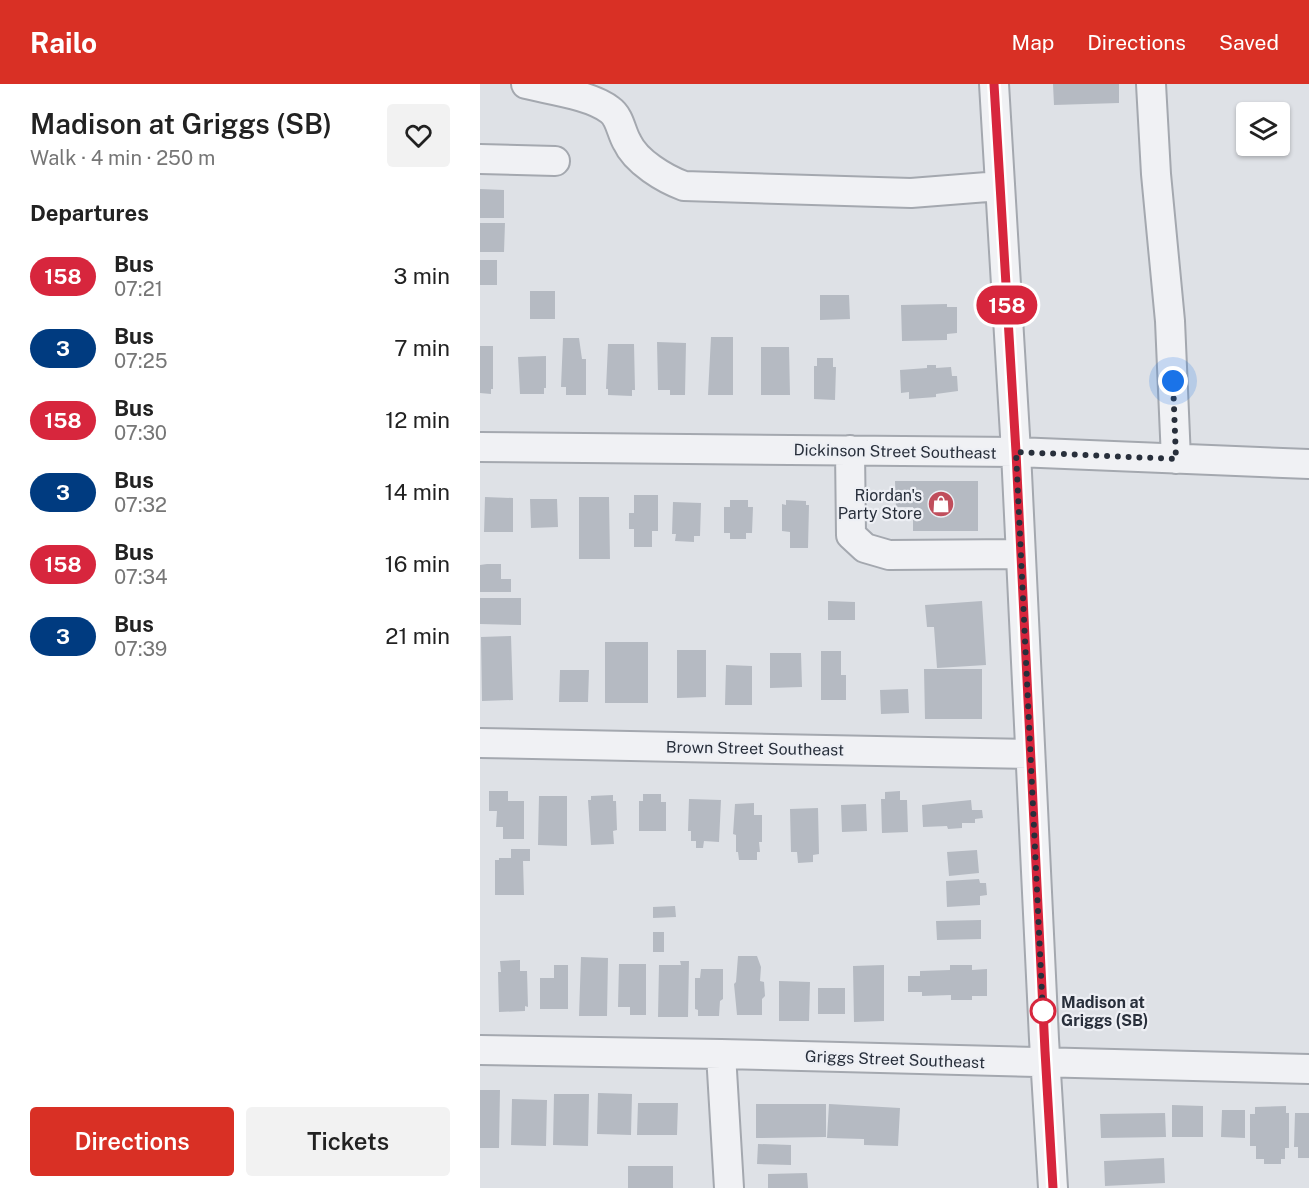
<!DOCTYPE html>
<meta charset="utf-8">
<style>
:root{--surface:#fff;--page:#f2f2f2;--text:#222;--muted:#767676;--accent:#d93025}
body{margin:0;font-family:"Public Sans",sans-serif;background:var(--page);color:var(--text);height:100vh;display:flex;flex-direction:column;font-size:22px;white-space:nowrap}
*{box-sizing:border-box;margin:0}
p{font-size:20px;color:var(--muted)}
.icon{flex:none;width:33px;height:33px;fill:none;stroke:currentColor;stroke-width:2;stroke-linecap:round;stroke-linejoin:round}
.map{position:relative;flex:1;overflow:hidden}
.details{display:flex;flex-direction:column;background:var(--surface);width:480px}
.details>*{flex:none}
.badge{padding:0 12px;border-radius:20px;font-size:21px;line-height:39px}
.controls{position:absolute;left:756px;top:18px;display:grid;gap:12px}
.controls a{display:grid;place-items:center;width:54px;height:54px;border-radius:6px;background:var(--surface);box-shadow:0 2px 4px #0004;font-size:30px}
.you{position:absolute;width:30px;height:30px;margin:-15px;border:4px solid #fff;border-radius:50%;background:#1a73e8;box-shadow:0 0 0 9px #1a73e833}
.map>.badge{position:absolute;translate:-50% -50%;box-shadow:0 0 0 3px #fff}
h2{padding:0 30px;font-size:22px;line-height:54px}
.round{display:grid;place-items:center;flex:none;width:63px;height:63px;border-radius:6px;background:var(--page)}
.summary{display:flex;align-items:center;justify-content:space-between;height:102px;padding:0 30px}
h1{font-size:28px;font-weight:600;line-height:45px}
.button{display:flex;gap:12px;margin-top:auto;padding:12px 30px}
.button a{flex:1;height:69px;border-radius:6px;background:var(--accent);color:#fff;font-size:24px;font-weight:600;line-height:69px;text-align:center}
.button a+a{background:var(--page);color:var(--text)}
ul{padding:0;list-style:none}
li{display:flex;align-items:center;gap:18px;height:72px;padding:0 30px}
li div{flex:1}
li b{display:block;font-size:22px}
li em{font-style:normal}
li .badge{min-width:66px;font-weight:700;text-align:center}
header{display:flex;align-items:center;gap:36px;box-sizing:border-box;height:84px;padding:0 30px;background:var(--accent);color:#fff}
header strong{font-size:28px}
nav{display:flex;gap:33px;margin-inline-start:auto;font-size:21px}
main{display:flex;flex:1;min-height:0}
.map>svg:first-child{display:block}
.building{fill:#b5bac2}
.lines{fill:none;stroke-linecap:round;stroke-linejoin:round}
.minor-casing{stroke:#a4a8af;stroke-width:32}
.minor{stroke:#f0f1f4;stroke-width:28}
.line-casing{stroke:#fff;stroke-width:14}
.line{stroke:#d7263d;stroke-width:9}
.walk{stroke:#282f3b;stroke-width:6;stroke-dasharray:0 10.8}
.stop-dot{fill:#fff;stroke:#d7263d;stroke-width:3}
.labels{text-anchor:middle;stroke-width:4.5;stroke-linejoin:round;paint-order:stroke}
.street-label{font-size:16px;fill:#282f3b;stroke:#edeff4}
.poi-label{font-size:16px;fill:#282f3b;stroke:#edeff4;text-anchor:end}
.stop-label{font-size:16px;font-weight:bold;fill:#282f3b;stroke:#edeff4;text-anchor:start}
</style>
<header>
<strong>Railo</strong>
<nav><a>Map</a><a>Directions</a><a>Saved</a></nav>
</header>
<main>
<section class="details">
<div class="summary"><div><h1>Madison at Griggs (SB)</h1><p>Walk · 4 min · 250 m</p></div><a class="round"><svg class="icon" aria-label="heart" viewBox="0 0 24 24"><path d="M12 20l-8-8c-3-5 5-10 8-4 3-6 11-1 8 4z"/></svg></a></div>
<h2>Departures</h2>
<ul>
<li><span class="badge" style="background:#d7263d;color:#fff">158</span><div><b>Bus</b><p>07:21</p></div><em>3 min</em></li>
<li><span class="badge" style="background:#003b80;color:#fff">3</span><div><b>Bus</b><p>07:25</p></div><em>7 min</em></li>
<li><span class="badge" style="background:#d7263d;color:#fff">158</span><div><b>Bus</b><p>07:30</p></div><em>12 min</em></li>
<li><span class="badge" style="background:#003b80;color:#fff">3</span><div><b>Bus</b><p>07:32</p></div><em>14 min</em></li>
<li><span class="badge" style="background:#d7263d;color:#fff">158</span><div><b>Bus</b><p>07:34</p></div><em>16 min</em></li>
<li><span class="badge" style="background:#003b80;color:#fff">3</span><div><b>Bus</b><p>07:39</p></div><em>21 min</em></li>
</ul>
<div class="button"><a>Directions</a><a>Tickets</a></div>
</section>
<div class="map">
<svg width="829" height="1104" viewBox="0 0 829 1104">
<rect width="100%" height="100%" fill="#dee1e6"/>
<!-- building -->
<path class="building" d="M573,0h66v19l-65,2z
M0,105l24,1v28h-24z
M0,139h25l-1,29h-24z
M0,176h17v25h-17z
M50,207h25v28h-25z
M340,211h29l1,24 -30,1z
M467,220v3h10v26l-10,1v6l-45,1 -1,-36z
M231,253h22v58h-25z
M83,254h16l3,21h4v36h-20v-8h-5z
M177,258l29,1 -1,52h-15v-5h-12z
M128,260h26l1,46h-3v6l-24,-1v-6h-2z
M0,262h13v43h-2v5l-11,-1z
M281,263h28l1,48h-29z
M66,272v32h-2v6h-24l-2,-37z
M337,274h16v9h3l-1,33 -21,-1v-33h3z
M447,281h9v3l15,-1 1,9h5l1,15 -22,3v3l-27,2v-7l-8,1 -1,-23 27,-2z
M415,397h83v50h-65v-24h-17z
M154,411h24v36h-6v16h-18v-18h-5v-16h5z
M5,413l28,1v34h-29z
M99,413h30l1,62h-31z
M50,415h27l1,28 -27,1z
M250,416h18v7h5l-1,26h-6v6h-16v-6h-6v-26h6z
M306,416l20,1v4h3l-1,43h-18v-16l-8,-1v-27l4,1z
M193,418l28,1 -1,33h-6v6l-19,-1 1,-7h-4z
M7,480h14v15h10v13h-31v-27z
M0,514h41v27l-41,-1z
M348,517l27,1v18h-27z
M502,517l4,64 -49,3 -3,-41h-7l-2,-22z
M31,552l2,64 -31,1 -1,-64z
M125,558h43v61h-43z
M197,566h29v47l-29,1z
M341,567h20v24h5v25h-25z
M290,569h31l1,34 -32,1z
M246,581l26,1v39h-27z
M444,585h58v50h-57z
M80,586h29l-1,32h-29z
M428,605l1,24 -28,1 -1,-24z
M9,707h19v10h16v38h-21v-12h-7l1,-16h-8z
M420,707v9h7l1,32 -26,1 -1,-34h4v-7z
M163,710h18v8h5v29h-27v-30h4z
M133,711v6h3l1,29 -4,1 1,13 -23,1 -3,-45h3v-4z
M59,712h28v50l-29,-1z
M209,715l32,1 -2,42 -15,-1 -1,7h-7v-7h-5v-10h-3z
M491,716l1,10h10l1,8 -8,1v4h-13v5l-14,1 -1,-3 -24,1 -1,-22z
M274,719v12h8v27h-3l1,10h-3v8h-18l-1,-8h-2v-17l-3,-1 2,-30z
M386,720l1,27 -25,1 -1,-27z
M338,724l1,46 -6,1v7l-15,1 -1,-11h-6l-1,-43z
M31,765h19v12h-7l1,34h-29v-35h4v-2h12z
M497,766l2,23 -30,3 -2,-24z
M499,795l1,4h6l1,12 -7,1v9l-33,2 -1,-26z
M195,822l1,11 -23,1v-11z
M501,836v19l-44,1 -1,-19z
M173,848h11v20h-11z
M258,872h19l4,11 -1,14 4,1 1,14 -3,3v16h-25l-3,-31 2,-2z
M101,873l27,1 -1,58h-28z
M40,876v11h7l1,36 -3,-1v5l-26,1 -1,-40h3l-1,-11z
M200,877h9l-1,56h-30l1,-52h22z
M139,880h27v51h-16v-8h-12z
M74,881h14v44h-28v-31h14z
M404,881v56l-30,1 -1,-56z
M470,881h22v5l15,-1v27h-15v4h-21v-5l-29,1v-4h-14v-16h12v-5l30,-1z
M221,885h22v30l-3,2 -1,15h-21v-6l-3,-1v-31h5z
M299,897l31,1 -1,39h-30z
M338,904h27v26h-27z
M0,1006h20l-1,58h-19z
M118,1009l34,1 -1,41 -34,-1z
M74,1010h35l-1,52 -35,-1z
M32,1015l35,1 -1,46 -35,-1z
M158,1019h40l-1,32h-40z
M276,1020h70v33l-70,1z
M349,1020l71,4 -2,38 -34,-1v-6l-37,-1z
M692,1021l31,1v31h-31z
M806,1022v7h3v35h-4v11h-4v5h-17v-5h-8v-13h-6v-32h5v-7z
M742,1026h23v28l-24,-1z
M685,1029l1,24 -65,1 -1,-24z
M815,1029h14v45h-11v-11h-4z
M278,1060l33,1v20l-34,-1z
M684,1074l1,25 -60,3 -1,-25z
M148,1082h45v22h-45z
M327,1089l1,15h-40v-14z"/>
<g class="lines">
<defs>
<path id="minor" d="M46,0c24,6 65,11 84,26 10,7 11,22 17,32 9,20 38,37 57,44l227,7 89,-7
M514,0l22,368 28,587 9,149
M671,0l5,90 14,147 6,138
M0,75l75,2
M0,363l536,5 293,12
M370,366l1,85 14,13 24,7 131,-1
M0,659l550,11
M0,966l241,4 588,15
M241,970l8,134"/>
</defs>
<!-- minor casing -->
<use href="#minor" class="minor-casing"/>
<!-- minor -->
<use href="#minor" class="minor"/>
</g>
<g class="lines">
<defs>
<path id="line" d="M514,0l22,368 29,599 8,137"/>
</defs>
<!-- line casing -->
<use href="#line" class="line-casing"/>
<!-- line -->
<use href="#line" class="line"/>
<!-- walk -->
<path class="walk" d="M563,927v4l-27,-563 160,7 -3,-78"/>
</g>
<!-- icons -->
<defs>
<symbol id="shop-disc" viewBox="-11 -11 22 22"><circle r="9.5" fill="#c04e5c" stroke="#edeff4"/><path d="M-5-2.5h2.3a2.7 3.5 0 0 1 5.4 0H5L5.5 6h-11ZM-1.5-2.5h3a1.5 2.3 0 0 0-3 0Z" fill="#fff"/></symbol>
</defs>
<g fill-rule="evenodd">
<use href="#shop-disc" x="446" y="405" width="30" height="30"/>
</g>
<!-- markers -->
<circle class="stop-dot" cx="563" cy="927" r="12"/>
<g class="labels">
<!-- street labels -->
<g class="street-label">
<text transform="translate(415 367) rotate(1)" y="6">Dickinson Street Southeast</text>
<text transform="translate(275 664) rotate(1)" y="6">Brown Street Southeast</text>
<text transform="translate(415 975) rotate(2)" y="6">Griggs Street Southeast</text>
</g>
<!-- poi labels -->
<g class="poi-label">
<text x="442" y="417">Riordan's<tspan x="442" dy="18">Party Store</tspan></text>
</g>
<!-- stop labels -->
<g class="stop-label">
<text x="581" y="924">Madison at<tspan x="581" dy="18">Griggs (SB)</tspan></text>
</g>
</g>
</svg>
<div class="controls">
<a><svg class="icon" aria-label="layers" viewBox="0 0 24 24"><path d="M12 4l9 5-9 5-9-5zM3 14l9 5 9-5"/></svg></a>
</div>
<div class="you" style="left:693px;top:297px"></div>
<b class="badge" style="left:527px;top:221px;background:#d7263d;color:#fff">158</b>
</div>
</main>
